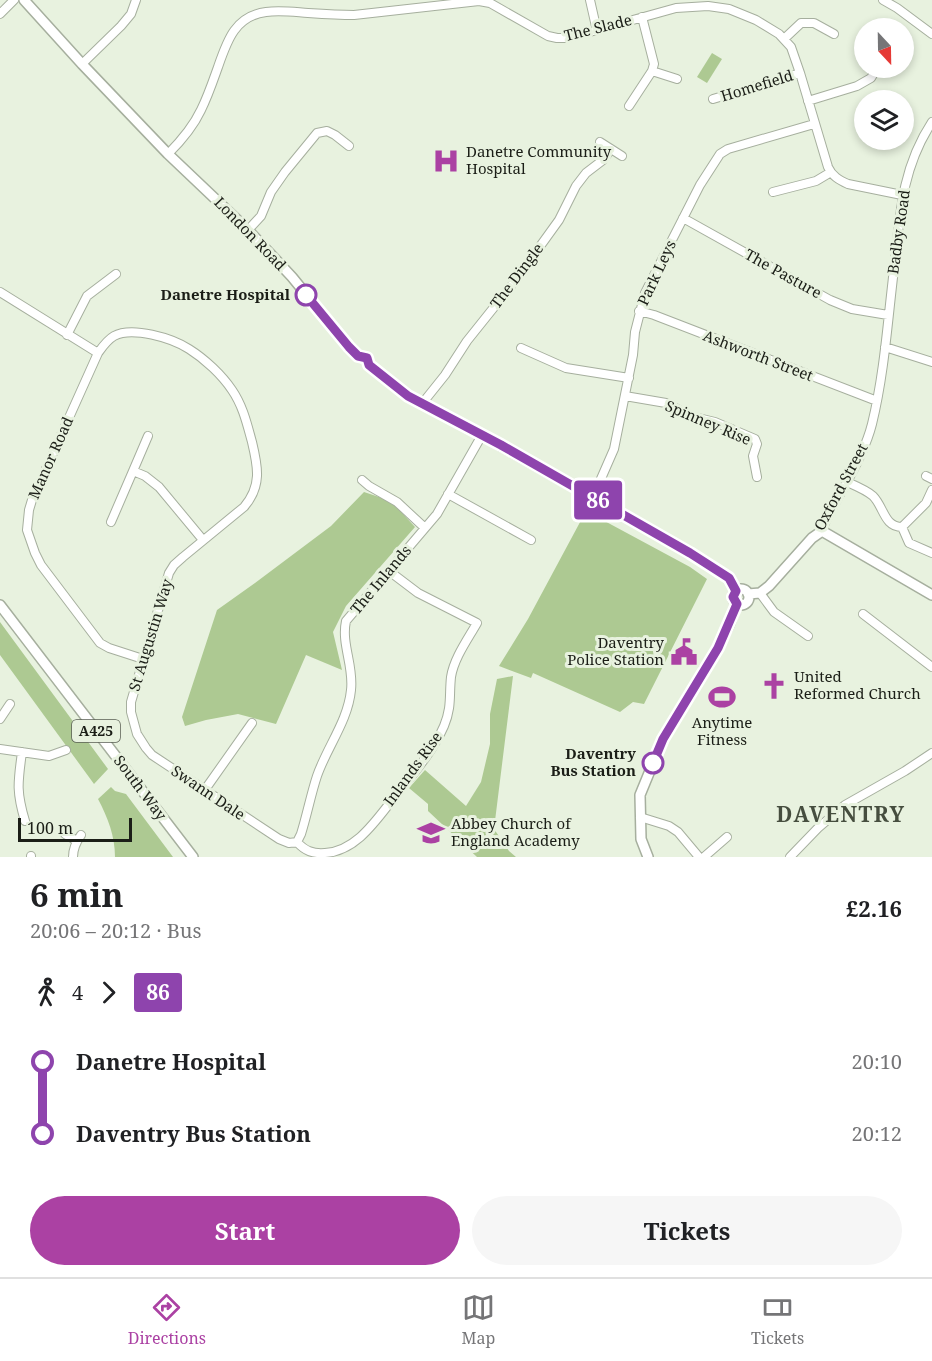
<!DOCTYPE html>
<meta charset="utf-8">
<style>
:root{--surface:#fff;--page:#f6f6f6;--text:#202124;--muted:#757577;--line:#e0e0e0;--accent:#ab41a3}
body{margin:0;font-family:"Noto Serif",serif;background:var(--page);color:var(--text);height:100vh;display:flex;flex-direction:column;font-size:22px;white-space:nowrap}
*{box-sizing:border-box;margin:0}
p{font-size:20px;color:var(--muted)}
.icon{flex:none;width:33px;height:33px;fill:none;stroke:currentColor;stroke-width:2;stroke-linecap:round;stroke-linejoin:round}
.map{position:relative;height:857px;overflow:hidden}
.drawer{display:flex;flex-direction:column;background:var(--surface);flex:1}
.drawer>*{flex:none}
.badge{padding:0 12px;border-radius:4px;font-size:21px;line-height:39px}
.needle{width:39px;rotate:158deg}
.tools{position:absolute;left:854px;top:18px;display:grid;gap:12px}
.tools a{display:grid;place-items:center;width:60px;height:60px;border-radius:50%;background:var(--surface);box-shadow:0 3px 9px #0003;font-size:30px}
.scale{position:absolute;left:18px;bottom:15px;width:114px;box-sizing:border-box;padding-left:6px;border:3px solid #1b1e17;border-top:0;font-size:16px;line-height:21px;white-space:nowrap;color:#1b1e17;-webkit-text-stroke:4px #e8f2df;paint-order:stroke}
.map>.badge{position:absolute;translate:-50% -50%;box-shadow:0 0 0 3px #fff}
.legs{display:flex;align-items:center;gap:9px;height:66px;padding:0 30px;font-size:20px}
.legs p{margin-inline-start:auto}
.summary{display:flex;align-items:center;justify-content:space-between;height:102px;padding:0 30px}
h1{font-size:33px;font-weight:700;line-height:45px}
.cta{display:flex;gap:12px;margin-top:auto;padding:12px 30px}
.cta a{flex:1;height:69px;border-radius:36px;background:var(--accent);color:#fff;font-size:24px;font-weight:700;line-height:69px;text-align:center}
.cta a+a{background:var(--page);color:var(--text)}
ul{padding:0 30px;list-style:none}
li{display:flex;align-items:center;gap:21px;height:72px;font-size:22px}
li i{display:grid;place-items:center;width:9px;height:100%;margin:0 8px;background:currentColor}
li i::after{content:'';width:15px;height:15px;margin:-8px;border:4px solid;border-radius:50%;background:var(--surface)}
li p{margin-inline-start:auto}
li:first-child i{background:linear-gradient(#0000 50%,currentColor 0)}
li:last-child i{background:linear-gradient(currentColor 50%,#0000 0)}
.tab-bar{display:flex;justify-content:space-around;align-items:center;height:84px;border-top:2px solid var(--line);background:var(--surface);font-size:16px;color:var(--muted)}
.tab-bar a{display:grid;justify-items:center;gap:3px}
.tab-bar .current{color:var(--accent)}
.map>svg:first-child{display:block}
.green{fill:#adc992}
.lines{fill:none;stroke-linecap:round;stroke-linejoin:round}
.minor-casing{stroke:#a6af9e;stroke-width:10}
.major-casing{stroke:#a6af9e;stroke-width:12}
.minor{stroke:#fff;stroke-width:8}
.major{stroke:#fff;stroke-width:9}
.line-1-casing{stroke:#fff;stroke-width:14}
.line-1{stroke:#8e44ad;stroke-width:9}
.stop-1-dot{fill:#fff;stroke:#8e44ad;stroke-width:3}
.labels{text-anchor:middle;stroke-width:6;stroke-linejoin:round;paint-order:stroke}
.shield{fill:#e8f2df;stroke:#585e53;stroke-width:1.5}
.shield-label{font-size:14px;font-weight:bold;fill:#1b1e17}
.street-label{font-size:15px;fill:#1b1e17;stroke:#e8f2df}
.poi-label{font-size:15px;fill:#1b1e17;stroke:#e8f2df;text-anchor:start}
.stop-label{font-size:15px;font-weight:bold;fill:#1b1e17;stroke:#e8f2df;text-anchor:end}
.district-label{font-size:21px;font-weight:bold;letter-spacing:1.5px;fill:#464e3f;stroke:#e8f2df}
</style>
<div class="map">
<svg width="932" height="857" viewBox="0 0 932 857">
<rect width="100%" height="100%" fill="#e8f2df"/>
<!-- green -->
<path class="green" d="M712,53l10,6 -15,24 -10,-6z
M364,492l27,9 24,26 -69,79 -13,26 9,38 -36,-15 -30,69 -38,-10 -32,6 -21,6 -3,-9 35,-107 38,-27 76,-57z
M586,511l104,56 17,12 -63,125 -11,-2 -13,10 -87,-39 -2,5 -32,-12 29,-47z
M0,622l108,147 -14,15 -94,-129z
M513,676l-19,153 15,22 7,6h-39l-49,-46v-7l-19,-16 16,-18 41,36 15,-24 9,-38v-30l7,-35z
M111,787l4,4 11,3 47,63h-58c0,-21 -7,-39 -17,-58z"/>
<g class="lines">
<defs>
<path id="minor" d="M590,0l7,31
M883,0l14,8 35,26
M0,14l14,-14
M784,39l17,-16h13l20,11
M82,64l39,-38 10,-12 5,-14
M652,71l25,8
M713,99l87,-26
M808,101l49,-15 14,-8 6,-10
M629,106l23,-35 2,-7 -12,-47
M600,142l22,14
M168,154c13,-13 25,-27 33,-44 7,-14 12,-29 17,-43 9,-26 17,-51 48,-55 14,-2 28,0 42,1 15,1 31,2 46,2l125,-14 11,2 58,33 9,2h11l108,-30 32,-2 21,3 27,11 23,14 12,13 9,26 28,94c4,9 11,13 20,17l54,11
M773,192l43,-11 15,-9
M683,218l147,82 22,9 36,6
M248,230l13,-14 10,-24 14,-20 32,-39 10,-2 8,4 14,11
M0,292l98,61
M639,311l15,4 223,86
M67,335l20,-39 29,-22
M885,347l47,15
M521,348l45,20 63,10
M625,396l41,7 24,13 25,6 40,17 2,5 -4,12 4,21
M424,404l1,-4 20,-25 22,-34 48,-60 44,-61 17,-34 10,-13 17,-13 8,-11
M133,471l15,-35
M926,476l6,3
M362,480l7,6 28,16 28,26
M847,482c9,4 19,8 26,14 11,11 11,31 29,31l24,-24 6,-13
M448,494l83,46
M593,497l21,-48 19,-94 2,-23 10,-39 55,-108 20,-31 8,-5 86,-25
M111,522l22,-51 12,5 14,11 44,53
M902,527l7,16 23,10
M822,531c4,-14 12,-25 18,-37 13,-22 26,-46 32,-70 13,-53 16,-109 23,-163 5,-50 8,-95 37,-139
M760,593l14,19 34,24
M863,614l69,53
M143,659l-34,-11 -9,-5 -59,-78 -6,-12 -8,-23 2,-20 3,-10 66,-147c5,-7 9,-13 16,-17 18,-10 58,2 75,13 16,10 33,26 43,41 11,16 15,34 20,52 6,25 10,44 -8,65l-61,50 -9,8 -5,8 -38,129v10l6,22 9,14 6,7 127,84 10,4 8,-1
M0,719l10,-15
M0,749l49,7 17,-6
M22,752c-4,30 -6,39 3,69
M204,791l48,-68
M640,817l29,9 9,6 21,25
M65,834l12,7
M297,842l4,-8c6,-19 10,-40 16,-58 10,-29 31,-55 34,-86 3,-24 -10,-46 -5,-69l91,-107 45,-79
M297,842c8,9 16,12 28,11 33,-2 53,-36 72,-59 17,-21 36,-43 47,-68 8,-19 5,-31 7,-49 3,-19 17,-38 26,-54l-59,-30 -29,-22
M31,856v1
M73,857c0,-9 3,-15 8,-22
M704,857l23,-20
M790,857l28,-29 27,-23 60,-34 27,-18"/>
<path id="major" d="M24,0l58,64 86,90 80,76 44,47 57,70 9,9 9,2 2,7 39,31 74,39 208,118 39,25 7,13
M733 597a8 8 0 1 1 16 0a8 8 0 1 1-16 0Z
M748,594l12,-1 9,-7 43,-48 10,-7 110,64
M0,605l193,252
M648,857l-7,-18 -1,-44 23,-56 55,-91 11,-23 8,-21"/>
</defs>
<!-- minor casing -->
<use href="#minor" class="minor-casing"/>
<!-- major casing -->
<use href="#major" class="major-casing"/>
<!-- minor -->
<use href="#minor" class="minor"/>
<!-- major -->
<use href="#major" class="major"/>
</g>
<g class="lines">
<defs>
<path id="line-1" d="M306,295l43,52 9,9 9,2 2,7 39,31 93,49 189,108 39,25 7,13 -3,6 4,7 -19,44 -55,91 -10,24"/>
</defs>
<!-- line-1 casing -->
<use href="#line-1" class="line-1-casing"/>
<!-- line-1 -->
<use href="#line-1" class="line-1"/>
</g>
<!-- icons -->
<defs>
<symbol id="hospital-bare" viewBox="-9 -9 18 18"><path d="M-5-5h3v3.5h4V-5h3V5h-3V1.5h-4V5h-3Z" fill="#ab41a3" stroke="#e8f2df" stroke-width="2.5" paint-order="stroke"/></symbol>
<symbol id="civic-bare" viewBox="-9 -9 18 18"><path d="M-.6-6.5H3V-4.5H.6V-3L4-1V1h2V6H-6V1h2V-1L-.6-3ZM-1.2 2.5V6h2.4V2.5Z" fill="#ab41a3" stroke="#e8f2df" stroke-width="2.5" paint-order="stroke"/></symbol>
<symbol id="church-bare" viewBox="-9 -9 18 18"><path d="M-1.2-6h2.4v3.5h3.3v2.4h-3.3V6h-2.4V-.1h-3.3v-2.4h3.3Z" fill="#ab41a3" stroke="#e8f2df" stroke-width="2.5" paint-order="stroke"/></symbol>
<symbol id="stadium-bare" viewBox="-9 -9 18 18"><path d="M0-5a6.5 5 0 1 0 0 10a6.5 5 0 1 0 0-10ZM-3.5-1.8h7v3.6h-7Z" fill="#ab41a3" stroke="#e8f2df" stroke-width="2.5" paint-order="stroke"/></symbol>
<symbol id="school-bare" viewBox="-9 -9 18 18"><path d="M0-5L7-2L0 1L-7-2ZM-4 1L0 2.5L4 1V4Q0 6-4 4Z" fill="#ab41a3" stroke="#e8f2df" stroke-width="2.5" paint-order="stroke"/></symbol>
</defs>
<g fill-rule="evenodd">
<use href="#hospital-bare" x="427" y="142" width="38" height="38"/>
<use href="#civic-bare" x="665" y="633" width="38" height="38"/>
<use href="#church-bare" x="755" y="667" width="38" height="38"/>
<use href="#stadium-bare" x="703" y="678" width="38" height="38"/>
<use href="#school-bare" x="412" y="814" width="38" height="38"/>
</g>
<!-- markers -->
<g class="stop-1-dot">
<circle cx="306" cy="295" r="10"/>
<circle cx="653" cy="763" r="10"/>
</g>
<g class="labels">
<!-- shield labels -->
<rect class="shield" x="72" y="720" width="48" height="22" rx="4.5"/>
<g class="shield-label">
<text x="96" y="736">A425</text>
</g>
<!-- street labels -->
<g class="street-label">
<text transform="translate(598 28) rotate(-14)" y="5">The Slade</text>
<text transform="translate(757 86) rotate(-17)" y="5">Homefield</text>
<text transform="translate(899 232) rotate(-82)" y="5">Badby Road</text>
<text transform="translate(250 234) rotate(46)" y="5">London Road</text>
<text transform="translate(657 273) rotate(-65)" y="5">Park Leys</text>
<text transform="translate(783 274) rotate(29)" y="5">The Pasture</text>
<text transform="translate(517 276) rotate(-53)" y="5">The Dingle</text>
<text transform="translate(758 356) rotate(21)" y="5">Ashworth Street</text>
<text transform="translate(708 423) rotate(23)" y="5">Spinney Rise</text>
<text transform="translate(51 458) rotate(-66)" y="5">Manor Road</text>
<text transform="translate(841 487) rotate(-62)" y="5">Oxford Street</text>
<text transform="translate(381 580) rotate(-50)" y="5">The Inlands</text>
<text transform="translate(151 635) rotate(-73)" y="5">St Augustin Way</text>
<text transform="translate(413 769) rotate(-54)" y="5">Inlands Rise</text>
<text transform="translate(140 788) rotate(53)" y="5">South Way</text>
<text transform="translate(208 793) rotate(34)" y="5">Swann Dale</text>
</g>
<!-- poi labels -->
<g class="poi-label">
<text x="466" y="157">Danetre Community<tspan x="466" dy="17">Hospital</tspan></text>
<text x="664" y="648" text-anchor="end">Daventry<tspan x="664" dy="17">Police Station</tspan></text>
<text x="794" y="682">United<tspan x="794" dy="17">Reformed Church</tspan></text>
<text x="722" y="728" text-anchor="middle">Anytime<tspan x="722" dy="17">Fitness</tspan></text>
<text x="451" y="829">Abbey Church of<tspan x="451" dy="17">England Academy</tspan></text>
</g>
<!-- stop labels -->
<g class="stop-label">
<text x="290" y="300">Danetre Hospital</text>
<text x="636" y="759">Daventry<tspan x="636" dy="17">Bus Station</tspan></text>
</g>
<!-- district labels -->
<g class="district-label">
<text x="841" y="822">DAVENTRY</text>
</g>
</g>
</svg>
<div class="tools">
<a><svg class="needle" viewBox="-14 -14 28 28"><path d="M0-13l5 13h-10z" fill="#e53935"/><path d="M0 13l5-13h-10z" fill="#757577"/></svg></a>
<a><svg class="icon" aria-label="layers" viewBox="0 0 24 24"><path d="M12 4l9 5-9 5-9-5zM3 14l9 5 9-5"/></svg></a>
</div>
<div class="scale">100 m</div>
<b class="badge" style="left:598px;top:500px;background:#8e44ad;color:#fff">86</b>
</div>
<section class="drawer">
<div class="summary"><div><h1>6 min</h1><p>20:06 – 20:12 · Bus</p></div><b>£2.16</b></div>
<div class="legs"><svg class="icon" aria-label="walk" viewBox="0 0 24 24"><circle cx="13" cy="4" r="2"/><path d="M13 8l-2 6 4 7M11 14l-3 7M7 12l3-4h3l4 4"/></svg>4<svg class="icon" aria-label="forward" viewBox="0 0 24 24"><path d="M9 5l7 7-7 7"/></svg><b class="badge" style="background:#8e44ad;color:#fff">86</b></div>
<ul>
<li><i style="color:#8e44ad"></i><b>Danetre Hospital</b><p>20:10</p></li>
<li><i style="color:#8e44ad"></i><b>Daventry Bus Station</b><p>20:12</p></li>
</ul>
<div class="cta"><a>Start</a><a>Tickets</a></div>
</section>
<nav class="tab-bar">
<a class="current"><svg class="icon" aria-label="directions" viewBox="0 0 24 24"><path d="M12 3l9 9-9 9-9-9zM9 14v-3h6M13 9l2 2-2 2"/></svg>Directions</a>
<a><svg class="icon" aria-label="map" viewBox="0 0 24 24"><path d="M3 6l6-2 6 2 6-2v14l-6 2-6-2-6 2zM9 4v14M15 6v14"/></svg>Map</a>
<a><svg class="icon" aria-label="tickets" viewBox="0 0 24 24"><path d="M3 7h18v10H3zM15 7v10"/></svg>Tickets</a>
</nav>
